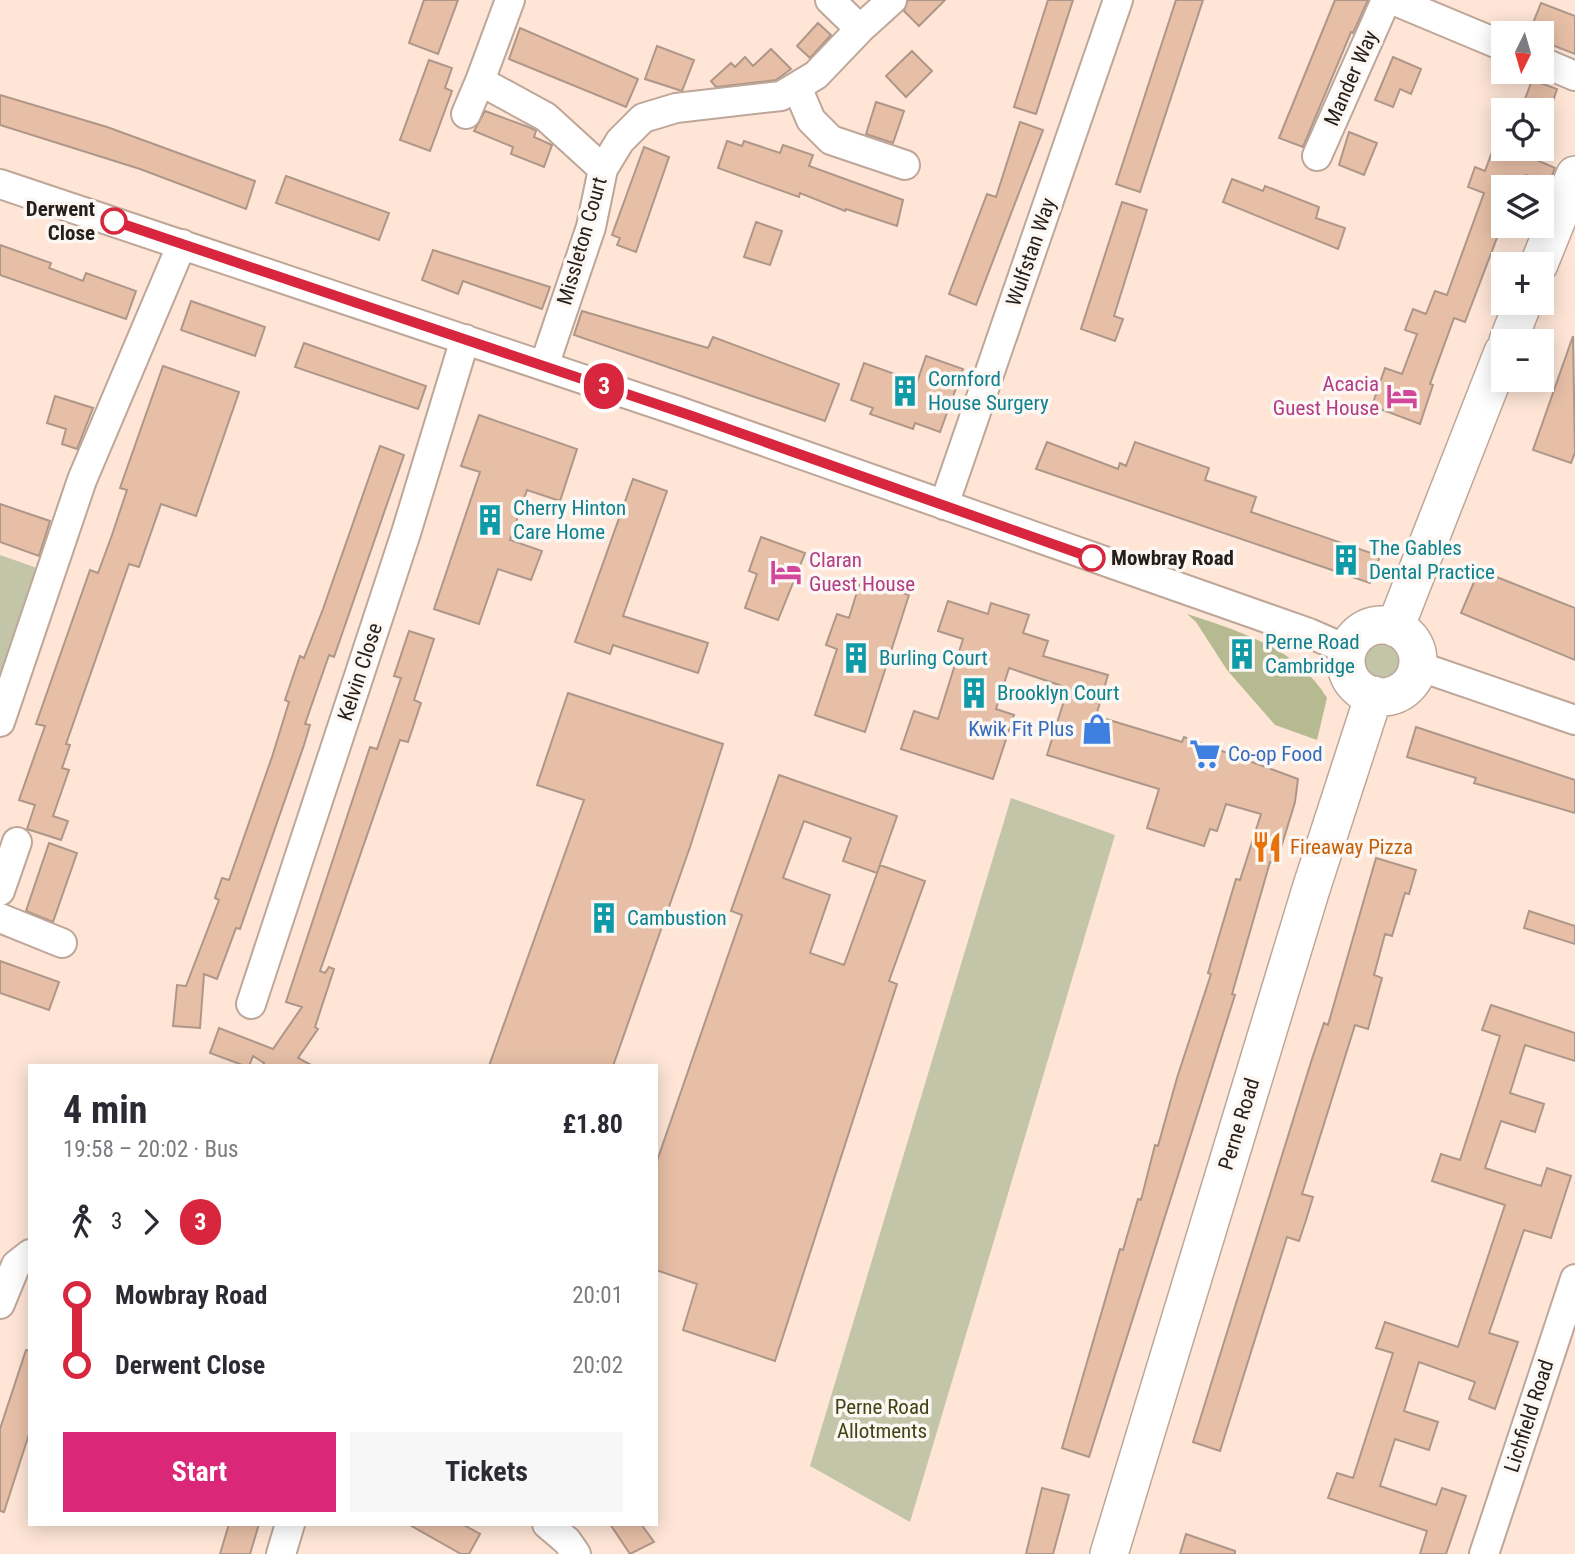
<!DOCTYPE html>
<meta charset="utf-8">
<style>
:root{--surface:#fff;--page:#f7f7f7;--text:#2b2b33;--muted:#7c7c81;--accent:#db2777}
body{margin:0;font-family:"Roboto Condensed",sans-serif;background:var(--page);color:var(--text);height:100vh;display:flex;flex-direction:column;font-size:26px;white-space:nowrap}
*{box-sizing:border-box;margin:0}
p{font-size:23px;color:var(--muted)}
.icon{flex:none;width:38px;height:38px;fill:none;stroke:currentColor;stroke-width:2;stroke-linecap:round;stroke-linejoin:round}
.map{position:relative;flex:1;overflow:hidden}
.details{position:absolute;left:28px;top:1064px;width:630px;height:462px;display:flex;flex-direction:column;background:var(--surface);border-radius:0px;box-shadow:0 4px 18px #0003}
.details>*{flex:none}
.badge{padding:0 14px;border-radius:23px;font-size:24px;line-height:46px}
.needle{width:46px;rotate:185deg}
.buttons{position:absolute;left:1491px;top:21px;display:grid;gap:14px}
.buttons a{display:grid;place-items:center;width:63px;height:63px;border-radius:0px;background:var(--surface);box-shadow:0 4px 18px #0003;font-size:35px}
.map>.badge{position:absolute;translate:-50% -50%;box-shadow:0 0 0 4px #fff}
.legs{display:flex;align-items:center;gap:10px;height:77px;padding:0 35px;font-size:23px}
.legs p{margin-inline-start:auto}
.head{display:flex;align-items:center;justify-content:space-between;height:119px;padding:0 35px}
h1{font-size:38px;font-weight:700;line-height:52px}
.cta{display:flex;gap:14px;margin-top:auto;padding:14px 35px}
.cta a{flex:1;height:80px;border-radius:0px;background:var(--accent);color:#fff;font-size:28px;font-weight:700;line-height:80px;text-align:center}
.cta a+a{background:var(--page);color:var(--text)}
ul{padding:0 35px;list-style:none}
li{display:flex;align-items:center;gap:24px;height:70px;font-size:26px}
li i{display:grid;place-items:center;width:10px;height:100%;margin:0 9px;background:currentColor}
li i::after{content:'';width:18px;height:18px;margin:-9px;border:5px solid;border-radius:50%;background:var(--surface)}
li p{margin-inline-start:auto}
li:first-child i{background:linear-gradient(#0000 50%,currentColor 0)}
li:last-child i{background:linear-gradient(currentColor 50%,#0000 0)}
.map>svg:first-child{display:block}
.green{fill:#c2c5a7}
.forest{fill:#b6ba91}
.building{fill:#e7bfa7;stroke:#ae9789;stroke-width:2}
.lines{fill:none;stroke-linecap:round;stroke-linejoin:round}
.minor-casing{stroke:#bea698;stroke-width:32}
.major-casing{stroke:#bea698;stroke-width:40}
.minor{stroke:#fff;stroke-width:28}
.major{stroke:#fff;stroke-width:37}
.line-1-casing{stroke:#fff;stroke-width:16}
.line-1{stroke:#d7263d;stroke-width:10}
.stop-1-dot{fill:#fff;stroke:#d7263d;stroke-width:3.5}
.labels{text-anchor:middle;stroke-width:7;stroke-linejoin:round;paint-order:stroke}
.street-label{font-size:21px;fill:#271e19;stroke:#fcf7f3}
.stop-label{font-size:21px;font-weight:bold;fill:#271e19;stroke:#fcf7f3;text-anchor:end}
.culture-label{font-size:21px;fill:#0d838f;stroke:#fcf7f3;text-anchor:start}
.hotel-label{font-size:21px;fill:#b23c85;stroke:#fcf7f3;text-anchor:end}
.shop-label{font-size:21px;fill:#366cbe;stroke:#fcf7f3;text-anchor:end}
.food-label{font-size:21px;fill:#c56008;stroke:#fcf7f3;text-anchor:start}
.park-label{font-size:21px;fill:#414413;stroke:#fcf7f3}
</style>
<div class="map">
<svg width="1575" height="1554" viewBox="0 0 1575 1554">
<rect width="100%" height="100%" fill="#fee5d6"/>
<!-- green -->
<path class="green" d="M0,555l37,13 -37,106z
M1358 661a23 23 0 1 1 46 0a23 23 0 1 1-46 0Z
M1011,798l104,37 -205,687 -100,-56z"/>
<!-- forest -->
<path class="forest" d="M1187,614c52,17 110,34 140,84l-10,42 -42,-15 -48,-55 -31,-48z"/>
<!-- building -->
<path class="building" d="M424,0h34l-20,54 -29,-11z
M908,0h37l-26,26 -15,-15z
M1048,0h25l-37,114 -22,-7z
M1176,0h27l-63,192 -24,-8z
M1335,0h33l-15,33 -2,-1 -48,115 -24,-9z
M1541,3l34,13v38l-33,-13v-8h-13z
M818,23l13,12 -21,23 -13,-12z
M520,28l118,51 -12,28 -117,-48z
M657,46l37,14 -12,31 -37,-12z
M771,49l20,20 -15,11 -60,7 -5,-6 20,-18 4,4 10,-10 8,9z
M912,51l20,20 -26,26 -20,-21z
M1393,57l28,12 -10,25 -11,-5 -7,18 -18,-7z
M429,60l23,8 -7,20 7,3 -22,60 -30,-11z
M1532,80l25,9 -7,21h-29z
M0,95l107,32 148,54 -9,28 -106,-40 -140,-44z
M876,102l28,9 -11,32 -27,-9z
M485,111l46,17 5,3 -2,6 18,8 -8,22 -33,-13 2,-7 -39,-16z
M1020,122l23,8 -67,175 -27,-11 38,-100 9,3z
M1349,132l28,11 -13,32 -25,-10z
M727,141l15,5 2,-5 36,12 3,-8 30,10 -4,11 94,34 -6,26 -51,-17 -1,2 -45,-18 -1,4 -81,-29z
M644,147l25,10 -33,95 -19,-7 3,-7 -8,-3z
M1501,147l35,2 -4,9 23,10 -6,15 -23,-8 -4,12h-19v35l-38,100 -11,-4 -24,66 3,1 -13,39 -48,-18 13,-38 17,6 15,-40 -12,-4 8,-21 13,5 9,-23 12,4 37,-102 -16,-6 7,-20 10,4 8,-22z
M286,176l103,37 -10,27 -103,-37z
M1232,179l31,12 2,-5 54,21 -3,11 29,10 -7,21 -115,-47z
M1122,202l25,8 -33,106 9,3 -8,22 -34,-12z
M756,222l26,9 -12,34 -26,-8z
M0,245l51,18 -2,5 34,13 3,-8 50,18 -10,28 -126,-44z
M433,250l117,37 -8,22 -79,-28 -5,13 -36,-14z
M191,301l74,26 -10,29 -74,-26z
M582,311l126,37 5,-11 126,47 -14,37 -251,-86z
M1573,336l2,116 -4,11 -38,-13z
M304,343l122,43 -8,23 -123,-42z
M926,356l37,13 -23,63 -25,-9 -2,6 -43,-15 3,-6 -22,-8 13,-37 53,19z
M163,366l76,26 -43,124 -35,-12 -22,63 -10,-3 -63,180 4,1 -8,23 7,2 -16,46 15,5 -7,19 -34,-11 8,-24 -16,-5 26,-74 -9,-2 54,-154 8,3 14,-38 15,-45 -7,-2z
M55,396l38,12 -16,41 -15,-5 4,-15 -19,-6z
M479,415l98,34 -17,52 -33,-11 -17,50 32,11 -11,29 -33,-11 -19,55 -45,-15 46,-137 -19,-6z
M1047,442l71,27 2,-6 6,3 9,-24 74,26 -4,12 51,17 -5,15 129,44 -10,27 -334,-114z
M380,446l24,9 -70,202 -5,-2 -24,69 5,1 -6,20 -64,184 -4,-1 -19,51 -13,-5 -4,54 -27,-2 4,-41 9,1 33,-86 -4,-2 7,-20 7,2 43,-123 17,-55 -4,-2 15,-44 4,2 19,-49z
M633,479l34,12 -44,125 85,27 -10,30 -85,-28 -3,9 -35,-12z
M0,504l50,17 -11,35 -39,-14z
M761,537l44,16 -27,67 -33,-12 12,-34 -8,-3z
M1479,570l96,38v52l-114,-47z
M861,579l48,16 -44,137 -50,-17 22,-66 -11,-4 11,-31 12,4z
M948,601l40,13 3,-11 38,12 -6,18 25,8 -5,15 65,19 -12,41 86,26 2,-5 114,42 -3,23 -19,62 -6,-2 -38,132 3,1 -146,462 -27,-9 58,-199 3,1 15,-51 3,1 14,-55 3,1 19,-68 34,-104 -3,-1 28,-94 4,1 21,-66 -35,-10 -9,27 -7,-2 -6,17 -57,-18 12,-39 -112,-34 21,-67 -59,-20 -13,41 18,6 -21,64 -92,-30 13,-38 24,8 25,-80 -25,-8z
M409,631l25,8 -20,61 7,3 -13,39 -8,-2 -80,231 5,2 4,-6 5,2 -19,58 3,2 -20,29 15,8h-51l2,-3 -11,-7 -4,10h-4l-35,-13 9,-25 54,21 29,-42 -16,-5 84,-255 7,2 24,-71 -7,-2z
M568,693l155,51 -33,103 -77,219h-124l95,-266 -47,-15z
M1416,727l159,53v33l-101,-30 2,-5 -69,-21z
M779,775l118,41 -20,57 -34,-12 8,-23 -47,-17 -21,57 47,17 -20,58 34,12 36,-100 45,16 -36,100 8,3 -122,377 -92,-31 14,-46 -41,-14v-106l86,-249 -11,-4z
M49,843l28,10 -24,69 -27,-11z
M1376,858l40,12 -7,24 -4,-1 -13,43 -7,-2 -11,41 8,3 -14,51 -13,-4 -53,169 11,3 -7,23 -7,21 -12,-4 -67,214 -27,-9 118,-380 13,-39 4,2z
M1529,911l46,15v18l-51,-16z
M0,961l59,21 -10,28 -49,-17z
M1491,1005l84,28v28l-50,-16 -15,48 34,11 -9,28 -34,-11 -16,47 56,18 6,-18 24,8 -20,62 -27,-8 -35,103 29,9 -23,67 -26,-10 6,-17 -56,-20 -15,49 34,11 -9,28 -34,-11 -15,47 56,19 6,-17 24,8 -20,58h-26l7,-23 -99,-33 9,-25 16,5 40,-125 -17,-5 9,-26 73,25 47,-142 -73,-24 9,-27 19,6 40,-124 -18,-6z
M26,1350l4,1v80l-26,81 -4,-1v-82z
M1042,1488l27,7 -16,59h-27z
M229,1524h30l-9,30h-30z
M408,1524h54l18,10 -11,20h-8z
M610,1524h31l13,18 -24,12z
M1186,1534l49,17v3h-55z"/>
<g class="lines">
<defs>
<path id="minor" d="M510,0l-30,81 66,36 57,52
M1393,0l110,46
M860,29l32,-29
M1542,62l33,14
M797,87l14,33 20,20 74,25
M466,114l14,-33
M1317,156l69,-156
M0,184l678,227 631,222 39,17
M544,366l47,-139 12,-58 17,-28 23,-23 33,-10 105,-12 35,-21 44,-46 -30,-29
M944,505l174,-505
M1418,666l157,54
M0,722l82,-242 100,-236
M0,891l17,-49
M0,918l62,25
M251,1004l155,-471 59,-194
M0,1304l16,-39 14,-11
M547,1524l20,17 9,13
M281,1554l9,-30
M1484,1554l91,-275"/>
<path id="major" d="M1539,264l36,-89
M1508,341l15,-38
M1346 661a36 36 0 1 1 72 0a36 36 0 1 1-72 0Z
M1395,628l108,-276
M1109,1554l202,-665 63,-194"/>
</defs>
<!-- minor casing -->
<use href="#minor" class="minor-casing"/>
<!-- major casing -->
<use href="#major" class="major-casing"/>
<!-- minor -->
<use href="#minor" class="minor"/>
<!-- major -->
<use href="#major" class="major"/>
</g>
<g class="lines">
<defs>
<path id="line-1" d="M114,221l578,195 400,142"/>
</defs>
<!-- line-1 casing -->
<use href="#line-1" class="line-1-casing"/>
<!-- line-1 -->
<use href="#line-1" class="line-1"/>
</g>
<!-- icons -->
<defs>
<symbol id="building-bare" viewBox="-9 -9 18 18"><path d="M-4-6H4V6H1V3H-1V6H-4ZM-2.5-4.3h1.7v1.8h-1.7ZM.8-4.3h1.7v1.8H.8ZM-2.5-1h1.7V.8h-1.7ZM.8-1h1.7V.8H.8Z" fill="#0f9aa8" stroke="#fcf7f3" stroke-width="2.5" paint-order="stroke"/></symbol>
<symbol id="hotel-bare" viewBox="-9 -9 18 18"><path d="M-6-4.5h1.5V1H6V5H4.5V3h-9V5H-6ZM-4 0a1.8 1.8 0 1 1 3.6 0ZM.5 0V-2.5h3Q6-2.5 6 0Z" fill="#d1479c" stroke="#fcf7f3" stroke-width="2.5" paint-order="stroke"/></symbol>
<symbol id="shop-bare" viewBox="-9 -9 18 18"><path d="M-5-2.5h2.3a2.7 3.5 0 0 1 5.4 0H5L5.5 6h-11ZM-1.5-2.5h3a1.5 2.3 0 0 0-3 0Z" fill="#3f7fe0" stroke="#fcf7f3" stroke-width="2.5" paint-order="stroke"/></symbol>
<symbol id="supermarket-bare" viewBox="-9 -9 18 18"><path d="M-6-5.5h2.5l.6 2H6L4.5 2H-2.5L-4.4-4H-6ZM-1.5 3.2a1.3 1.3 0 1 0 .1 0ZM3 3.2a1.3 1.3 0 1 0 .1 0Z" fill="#3f7fe0" stroke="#fcf7f3" stroke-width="2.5" paint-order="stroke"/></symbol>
<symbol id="restaurant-bare" viewBox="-9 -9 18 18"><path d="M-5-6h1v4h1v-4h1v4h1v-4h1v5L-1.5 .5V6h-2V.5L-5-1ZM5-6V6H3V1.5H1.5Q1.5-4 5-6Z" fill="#e8710a" stroke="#fcf7f3" stroke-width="2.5" paint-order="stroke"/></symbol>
</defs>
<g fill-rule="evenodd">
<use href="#building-bare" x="883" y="369" width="44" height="44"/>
<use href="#hotel-bare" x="1380" y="374" width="44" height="44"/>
<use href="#building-bare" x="468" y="498" width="44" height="44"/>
<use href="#building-bare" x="1324" y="538" width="44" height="44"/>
<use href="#hotel-bare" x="764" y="550" width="44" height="44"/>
<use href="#building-bare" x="1220" y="632" width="44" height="44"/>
<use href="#building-bare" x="834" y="636" width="44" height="44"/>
<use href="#building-bare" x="952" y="671" width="44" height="44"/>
<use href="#shop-bare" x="1075" y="707" width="44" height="44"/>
<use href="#supermarket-bare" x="1183" y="732" width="44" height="44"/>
<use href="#restaurant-bare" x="1245" y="825" width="44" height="44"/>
<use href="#building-bare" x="582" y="896" width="44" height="44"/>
</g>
<!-- markers -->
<g class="stop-1-dot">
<circle cx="114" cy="221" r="12"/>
<circle cx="1092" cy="558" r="12"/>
</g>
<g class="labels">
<!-- street labels -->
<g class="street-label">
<text transform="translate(1351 78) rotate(-66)" y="7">Mander Way</text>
<text transform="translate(582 241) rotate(-74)" y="7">Missleton Court</text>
<text transform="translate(1031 252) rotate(-71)" y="7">Wulfstan Way</text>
<text transform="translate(360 672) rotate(-72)" y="7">Kelvin Close</text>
<text transform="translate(1239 1124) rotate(-73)" y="7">Perne Road</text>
<text transform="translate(1529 1416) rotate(-72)" y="7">Lichfield Road</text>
</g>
<!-- stop labels -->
<g class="stop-label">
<text x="95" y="216">Derwent<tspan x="95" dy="24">Close</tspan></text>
<text x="1111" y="565" text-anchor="start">Mowbray Road</text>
</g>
<!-- culture labels -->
<g class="culture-label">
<text x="928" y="386">Cornford<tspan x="928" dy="24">House Surgery</tspan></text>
<text x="513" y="515">Cherry Hinton<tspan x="513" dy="24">Care Home</tspan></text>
<text x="1369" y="555">The Gables<tspan x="1369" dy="24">Dental Practice</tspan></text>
<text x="1265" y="649">Perne Road<tspan x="1265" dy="24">Cambridge</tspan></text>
<text x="879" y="665">Burling Court</text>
<text x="997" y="700">Brooklyn Court</text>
<text x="627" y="925">Cambustion</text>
</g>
<!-- hotel labels -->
<g class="hotel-label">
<text x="1379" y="391">Acacia<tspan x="1379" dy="24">Guest House</tspan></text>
<text x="809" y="567" text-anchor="start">Claran<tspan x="809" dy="24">Guest House</tspan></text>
</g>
<!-- shop labels -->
<g class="shop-label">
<text x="1074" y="736">Kwik Fit Plus</text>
<text x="1228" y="761" text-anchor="start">Co-op Food</text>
</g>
<!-- food labels -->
<g class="food-label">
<text x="1290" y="854">Fireaway Pizza</text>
</g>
<!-- park labels -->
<g class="park-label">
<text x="882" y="1414">Perne Road<tspan x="882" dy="24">Allotments</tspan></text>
</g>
</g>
</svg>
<div class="buttons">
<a><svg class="needle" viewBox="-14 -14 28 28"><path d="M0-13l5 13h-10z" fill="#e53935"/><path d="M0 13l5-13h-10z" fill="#7c7c81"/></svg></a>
<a><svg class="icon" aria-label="locate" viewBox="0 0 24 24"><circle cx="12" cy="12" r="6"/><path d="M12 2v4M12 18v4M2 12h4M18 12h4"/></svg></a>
<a><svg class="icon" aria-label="layers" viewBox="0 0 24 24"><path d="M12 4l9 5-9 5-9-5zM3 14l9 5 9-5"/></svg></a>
<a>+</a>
<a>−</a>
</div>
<b class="badge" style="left:604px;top:386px;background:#d7263d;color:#fff">3</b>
<section class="details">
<div class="head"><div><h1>4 min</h1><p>19:58 – 20:02 · Bus</p></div><b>£1.80</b></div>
<div class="legs"><svg class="icon" aria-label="walk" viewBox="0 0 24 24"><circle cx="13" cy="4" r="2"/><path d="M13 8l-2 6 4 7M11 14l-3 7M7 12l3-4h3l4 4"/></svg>3<svg class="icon" aria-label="forward" viewBox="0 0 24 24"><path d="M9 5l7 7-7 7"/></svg><b class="badge" style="background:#d7263d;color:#fff">3</b></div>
<ul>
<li><i style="color:#d7263d"></i><b>Mowbray Road</b><p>20:01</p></li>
<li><i style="color:#d7263d"></i><b>Derwent Close</b><p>20:02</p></li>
</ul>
<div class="cta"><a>Start</a><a>Tickets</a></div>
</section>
</div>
